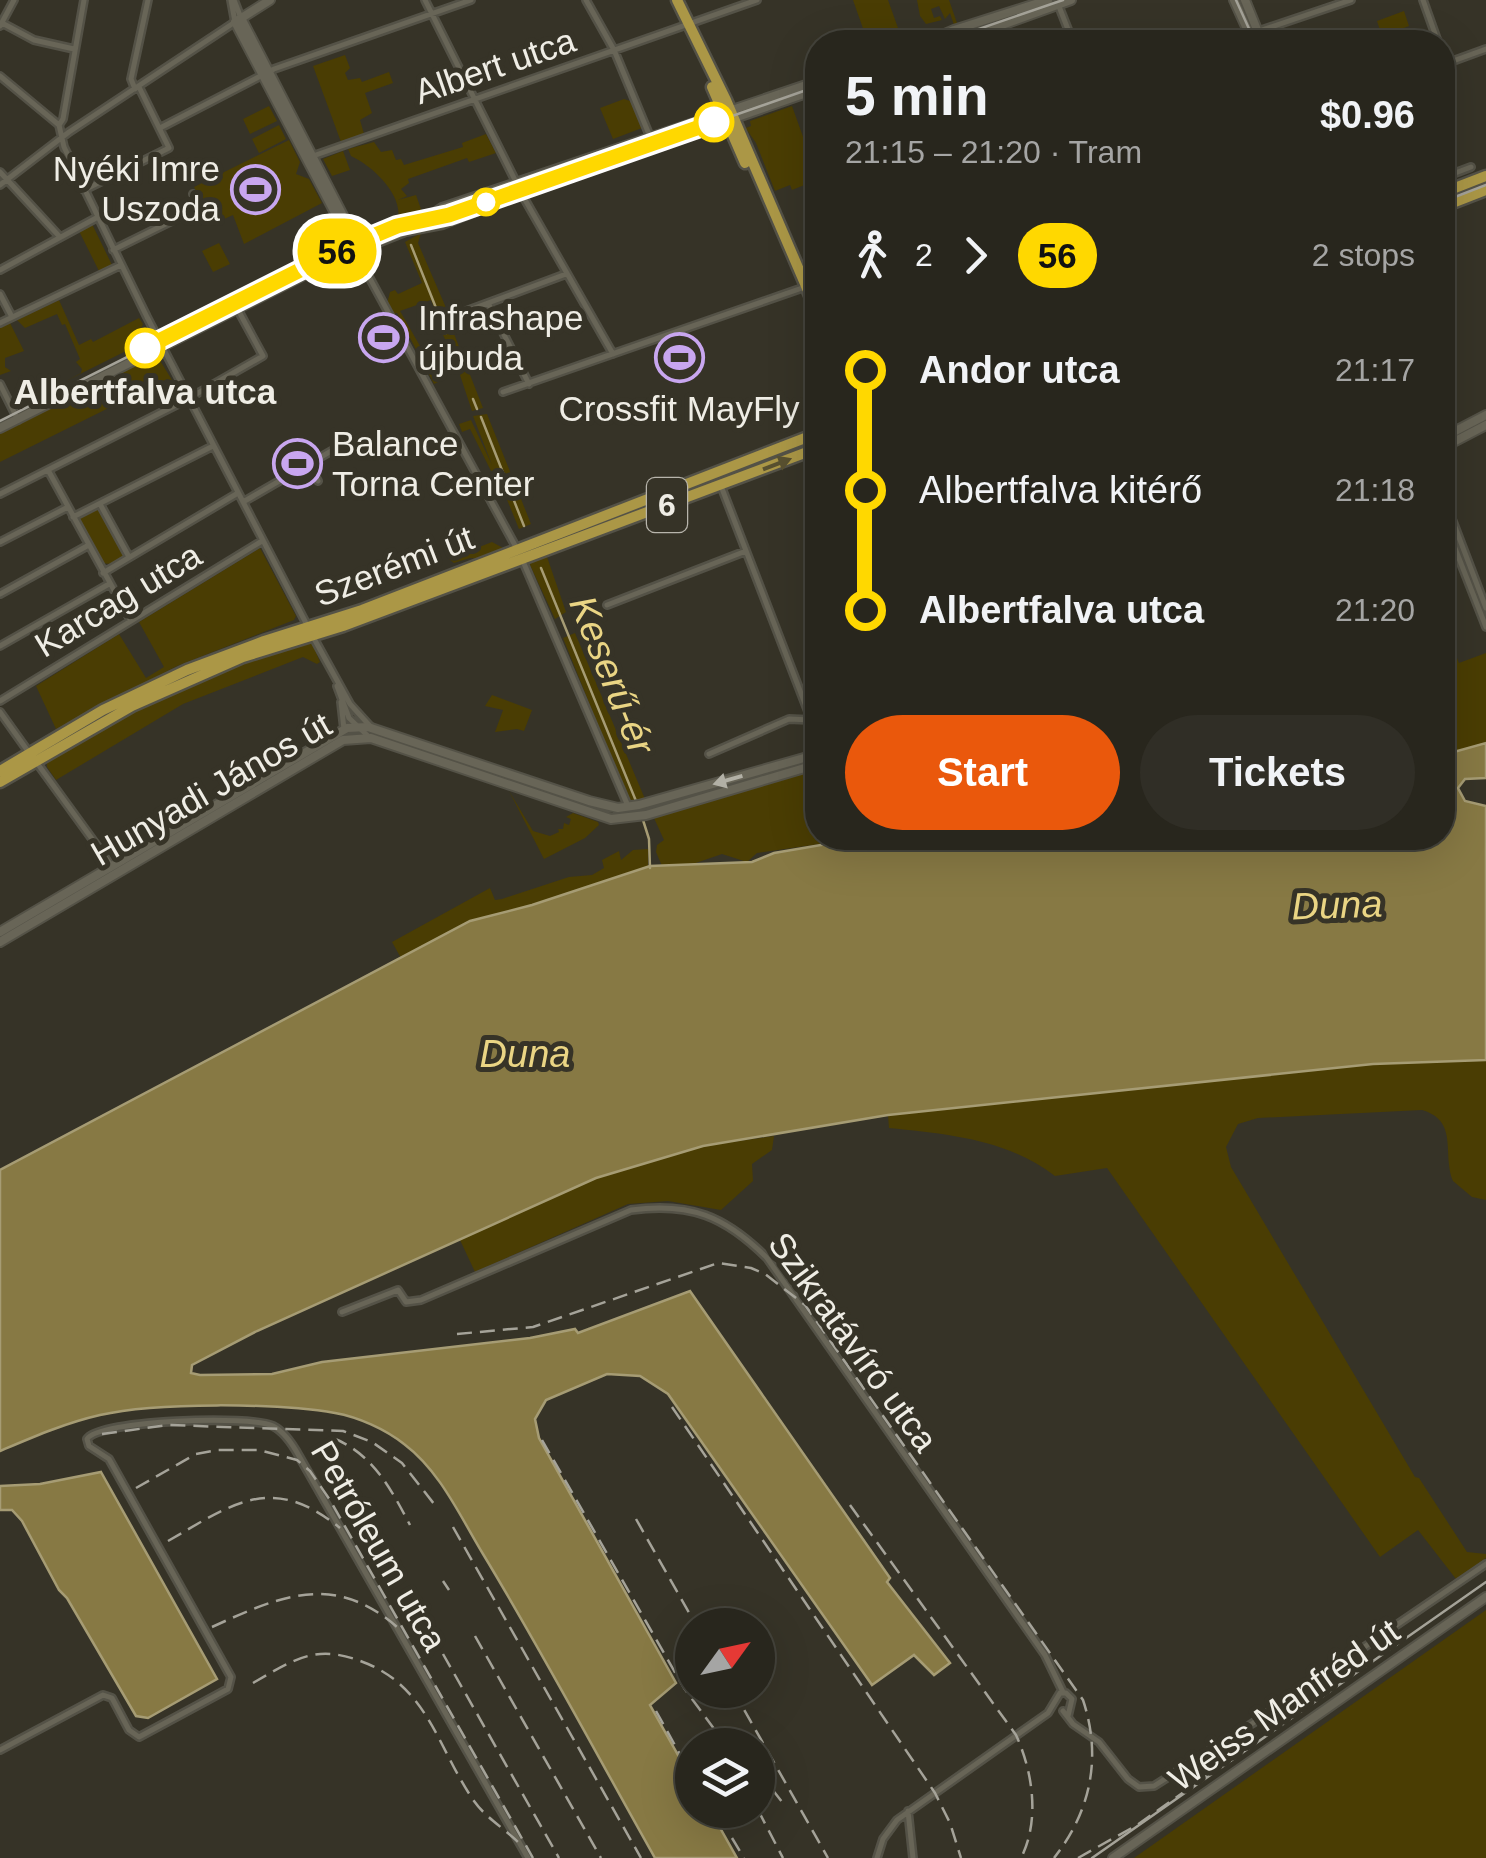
<!DOCTYPE html>
<meta charset="utf-8">
<style>
:root{--surface:#28261d;--page:#302e26;--text:#f1f3f6;--muted:#a5a5a4;--line:#44433b;--accent:#ea580c}
body{margin:0;font-family:Arial,sans-serif;background:var(--page);color:var(--text);height:100vh;display:flex;flex-direction:column;font-size:38px;white-space:nowrap}
*{box-sizing:border-box;margin:0}
p{font-size:32px;color:var(--muted)}
.icon{flex:none;width:55px;height:55px;fill:none;stroke:currentColor;stroke-width:2;stroke-linecap:round;stroke-linejoin:round}
.map{position:relative;flex:1;overflow:hidden}
.drawer{position:absolute;left:805px;top:30px;width:650px;height:820px;display:flex;flex-direction:column;background:var(--surface);border-radius:40px;box-shadow:0 10px 40px #0002,0 0 0 2px var(--line)}
.drawer>*{flex:none}
.badge{padding:0 20px;border-radius:32px;font-size:35px;line-height:65px}
.needle{width:65px;rotate:57deg}
.tools{position:absolute;left:675px;top:1608px;display:grid;gap:20px}
.tools a{display:grid;place-items:center;width:100px;height:100px;border-radius:50%;background:var(--surface);box-shadow:0 10px 40px #0002,0 0 0 2px var(--line);font-size:50px}
.map>.badge{position:absolute;translate:-50% -50%;box-shadow:0 0 0 5px #fff}
.legs{display:flex;align-items:center;gap:15px;height:110px;padding:0 40px;font-size:32px}
.legs p{margin-inline-start:auto}
.overview{display:flex;align-items:center;justify-content:space-between;height:170px;padding:0 40px}
h1{font-size:55px;font-weight:700;line-height:75px}
.cta{display:flex;gap:20px;margin-top:auto;padding:20px 40px}
.cta a{flex:1;height:115px;border-radius:60px;background:var(--accent);color:#fff;font-size:40px;font-weight:700;line-height:115px;text-align:center}
.cta a+a{background:var(--page);color:var(--text)}
ul{padding:0 40px;list-style:none}
li{display:flex;align-items:center;gap:35px;height:120px;font-size:38px}
li i{display:grid;place-items:center;width:15px;height:100%;margin:0 12px;background:currentColor}
li i::after{content:'';width:25px;height:25px;margin:-12px;border:8px solid;border-radius:50%;background:var(--surface)}
li p{margin-inline-start:auto}
li:first-child i{background:linear-gradient(#0000 50%,currentColor 0)}
li:last-child i{background:linear-gradient(currentColor 50%,#0000 0)}
.map>svg:first-child{display:block}
.green{fill:#4a3d03}
.water{fill:#877944;stroke:#a69c74;stroke-width:2.5}
.lines{fill:none;stroke-linecap:round;stroke-linejoin:round}
.stream{stroke:#a69c74;stroke-width:2.5}
.street-casing{stroke:#545247;stroke-width:10}
.secondary-casing{stroke:#545247;stroke-width:12}
.primary-casing{stroke:#545247;stroke-width:15}
.street{stroke:#686557;stroke-width:5}
.secondary{stroke:#686557;stroke-width:8}
.primary{stroke:#ab9746;stroke-width:10}
.tram{stroke:#a5a399;stroke-width:2.5}
.rail{stroke:#a5a399;stroke-width:2.5;stroke-dasharray:15 8;stroke-linecap:butt}
.oneway{fill:#595130}
.oneway2{fill:#b2b0a5}
.line-1-casing{stroke:#fff;stroke-width:22}
.line-1{stroke:#ffd800;stroke-width:15}
.stop-1-dot{fill:#fff;stroke:#ffd800;stroke-width:5}
.labels{text-anchor:middle;stroke-width:10;stroke-linejoin:round;paint-order:stroke}
.shield{fill:#363327;stroke:#b8b5ac;stroke-width:2.5}
.shield-label{font-size:32px;font-weight:bold;fill:#efede5}
.street-label{font-size:35px;fill:#efede5;stroke:#363327}
.poi-label{font-size:35px;fill:#efede5;stroke:#363327;text-anchor:start}
.stop-label{font-size:35px;font-weight:bold;fill:#efede5;stroke:#363327}
.water-label{font-size:38px;font-style:italic;fill:#ead584;stroke:#363327}
</style>
<div class="map">
<svg width="1486" height="1858" viewBox="0 0 1486 1858">
<rect width="100%" height="100%" fill="#363327"/>
<!-- green -->
<path class="green" d="M853,0h35l15,42h-32l-5,-5z
M917,0h32l8,23 -3,2 -4,-12 -5,6 -6,-13 -8,3 3,9 6,-2 2,4 -16,4 -6,-8z
M1404,11l5,15 -27,10 -5,-15z
M345,55l5,13 -5,5 3,7 12,-2 2,4 27,-10 4,11 -28,10 7,20 -12,7 4,14 -23,8 -28,-76z
M624,99l6,2 12,27 -29,11 -13,-31z
M269,106l8,15 -27,13 -7,-15z
M792,106l14,39 6,-2 5,17v20l-25,10 -2,-5 -15,6 -19,-48 -9,-13 7,17 -5,2 -9,-19 11,-4 -1,-5z
M279,125l7,14 -27,14 -7,-14z
M486,134l10,19 -27,9 -2,-4 -59,21 1,4 -8,6 6,7 -9,4 18,-5 6,17 -24,7c5,-24 -25,-53 -47,-63l-3,-7 26,-7 7,10 11,-2 4,10 5,-1 3,6 59,-18 -1,-4z
M289,140l11,22 -4,12 13,5 13,24 -78,41 -11,-29 -20,9 -19,-37z
M343,151l7,19 -18,6 -9,-17z
M92,224l20,41 -13,6 -20,-40z
M421,233l-3,10 29,67 5,-1 12,9 -15,3 34,87 -11,3 -12,-36 2,-2 -26,-52 3,-2 -8,-19 -31,11 40,70 -6,3 -37,-71 -4,1 -6,-10 3,-12 5,-2 3,4 24,-11 -17,-41z
M219,243l11,21 -17,8 -11,-21z
M59,300l20,45 12,-6 2,3 46,-24 4,6 -9,23 -68,34 15,-8 1,-4 -6,-7 4,-3 -15,-35 -3,1 -5,-11 -32,14 -8,-8z
M10,323l14,28 -19,7v9l6,4 -11,4v-47z
M156,354l16,26 -5,-1 -167,83v-28z
M487,414l44,110 -12,5 -24,-59 -4,1 -21,-42 -8,3 -3,-8 12,-4 21,45 -19,-49z
M817,436v9l-188,69 -1,-2z
M98,509l27,46 -14,9 -10,-1 -24,-43z
M492,542l15,8 -22,9 -15,-1 -16,5 -5,-4z
M260,548l36,68 -2,4 -117,46 -121,63 -20,-43 83,-52 27,44 18,-11 -25,-45z
M546,554l20,58 -11,7 -25,-54 2,-5z
M575,633l70,166 -16,3 -66,-164z
M307,641l5,2 8,19 -3,2 -14,-7 -120,47 -127,76 -9,-13v-7l87,-52 110,-47z
M1486,653v90l-43,12v-92l14,-5 2,5z
M492,695l40,15 -8,21 -7,-2 -22,3 8,-22 -18,-4z
M807,760l-149,49 -21,4v-4z
M817,770l1,68h44l-105,15 -10,9 -25,-8 -35,12h-25l-6,-14 1,-7 7,-5 -10,-22z
M509,791l24,40 17,5 9,-4 -1,-3h5l1,-6 5,2 2,-6 -5,-2 7,-4 25,9 1,3 -14,13 -41,21z
M648,849v17l-116,39 -61,16 -70,37 -9,-16 98,-54 5,12 7,-1 67,-22 23,-2 12,-7 -2,-8 17,-9 2,9 12,-10z
M1486,1060v140l-14,-3 -19,-16c-11,-28 6,-60 -31,-71l-164,8 -20,6 -12,23 5,20 184,310 4,1 48,74 19,2v4l-30,21 -38,-49 -38,27 -273,-389 -52,8c-48,-37 -108,-42 -166,-48l-1,-13 485,-51z
M774,1136l-2,14 -20,14 1,17 -32,29 -53,-9 -40,3 -153,68 -15,-32 136,-62 107,-32z
M1486,1610v248h-352z"/>
<!-- water -->
<path class="water" d="M1486,743v35l-21,1 -7,9 7,13 21,5v254l-113,4 -485,51 -185,31 -107,32 -339,153 -65,34 -1,8 9,2 72,-1 50,-12 208,-24 45,-9 3,4 112,-42 200,287 -3,4 63,81 -16,12 -20,-20 -42,30 -204,-291 -28,-18 -33,-2 -61,26 -11,19 4,19 137,245 -26,22 42,75v30h18l27,48h-82c-57,-101 -112,-205 -172,-304 -23,-38 -43,-83 -79,-110 -19,-15 -46,-27 -69,-31 -57,-10 -179,-11 -235,2 -35,8 -67,22 -100,36v-281l470,-249 62,-16 118,-39 102,-4 22,-9 88,-15h580l1,-83z
M101,1472l116,207 -69,39 -12,-2 -69,-118 -8,-8 -37,-69 -10,-11h-12v-24l40,-2z"/>
<g class="lines">
<!-- stream -->
<path class="stream" d="M411,245l35,88
M473,399l4,10
M481,417l43,109
M541,568l95,233
M643,820l6,19 1,29"/>
<defs>
<path id="street" d="M84,0l-21,119 -4,6 5,22 83,170 160,308
M234,0l7,18
M425,0l99,198 89,156
M586,0l28,50 37,89
M1423,0l15,42
M1058,4l15,38
M2,23l32,17 40,9
M0,26l14,-26
M1259,31l92,-31
M1228,42l21,-7
M1442,65l44,-16
M0,76l59,49
M135,89l-4,-10 17,-79
M160,128l114,-59 197,-69
M313,156l444,-156
M0,172l59,64
M1442,178l29,-11
M0,185l69,-53 166,-110 -4,-22
M84,190l85,-42 -30,-61
M200,207l7,13
M113,250l87,-43 -7,-13
M355,251l162,298
M0,270l98,-53
M0,294l12,23
M488,303l41,81
M461,313l105,-39
M0,323l121,-58
M0,384l18,36
M503,392l302,-105
M308,464l10,17
M48,470l83,151
M721,486l88,228 9,36
M1442,493l44,115
M0,494l184,-93 79,-45 -26,-48
M243,502l90,-52
M100,504l29,53
M1442,515l44,112
M73,517l140,-71
M0,542l68,-35
M522,559l106,247
M103,573l135,-80
M0,594l87,-48
M607,605l139,-54
M312,635l38,69 20,22
M0,646l109,-62
M337,686l12,32 20,19
M0,701l262,-160
M341,702l3,27
M0,712l30,42
M709,754l80,-35 22,1
M37,763l74,102
M342,1312l56,-22 8,12 15,-2 210,-90c59,-8 94,6 136,48l278,397 18,37
M1063,1711l10,13 26,18 29,37 11,8 15,-1 99,-63 233,-159
M0,1750l103,-55 9,3 17,32 10,7 89,-48 3,-12 -122,-218 -20,-13 -2,-7c12,-19 165,-24 186,-13 12,6 20,19 26,30l229,402
M908,1811l5,47
M877,1858l6,-19 14,-19 151,-107 12,-20h6l6,6 -4,17"/>
<path id="secondary" d="M270,0l-35,22 120,229
M1234,0l19,42
M1245,0l17,42
M241,18l112,217 2,16
M926,42l28,-12 94,-30
M955,42l116,-42
M410,229l32,-21 376,-127
M0,428l340,-171 66,-26 37,-7 96,-38 279,-97
M1442,438l44,-23
M1442,448l44,-23
M0,932l347,-204 21,-1 221,74 29,7 21,-3 179,-51
M0,942l343,-202 28,-2 240,81 35,-4 172,-51
M1113,1858l373,-261"/>
<path id="primary" d="M677,0l49,100 92,214
M712,87l33,76
M1442,193l44,-17
M1442,207l44,-17
M0,771l103,-61 84,-40 77,-29 98,-31 456,-177
M0,782l132,-76 111,-49 100,-31 475,-178"/>
</defs>
<!-- street casing -->
<use href="#street" class="street-casing"/>
<!-- secondary casing -->
<use href="#secondary" class="secondary-casing"/>
<!-- primary casing -->
<use href="#primary" class="primary-casing"/>
<!-- street -->
<use href="#street" class="street"/>
<!-- secondary -->
<use href="#secondary" class="secondary"/>
<!-- primary -->
<use href="#primary" class="primary"/>
<!-- tram -->
<path class="tram" d="M1236,0l19,42
M941,42l122,-42
M1442,202l44,-17
M0,421l342,-172 60,-25 47,-9 369,-129
M1092,1858l394,-276"/>
<!-- rail -->
<path class="rail" d="M457,1334l76,-7 185,-64 33,5 14,6 40,31 278,395c19,57 8,111 -29,158
M672,1407l263,386 15,30 11,35
M102,1434l66,-9 175,6 29,11 30,21 36,46
M333,1438c40,16 58,51 77,87
M542,1440l142,248 42,57
M136,1488l60,-34 22,-4h41l38,10 13,11 20,29 203,358
M850,1505l166,230c17,37 24,86 5,123
M636,1519l60,106
M453,1527l188,331
M376,1536l4,7
M168,1541c66,-38 104,-68 172,-13
M443,1581l6,9
M412,1599l5,9
M212,1627c66,-30 121,-56 185,0
M475,1636l126,222
M443,1654l116,204
M253,1683c45,-26 65,-40 115,-19 61,26 71,87 106,137 12,17 30,27 45,42
M733,1690l95,168
M656,1711l36,65
M758,1771l28,36
M712,1810l8,15
M758,1810l25,48
M732,1838l12,20
M1078,1858l59,-33 112,-79"/>
</g>
<!-- one-way arrows -->
<defs><path id="oneway-solid" d="M-6-.8H1V-3.2L6.5 0L1 3.2V.8H-6Z" transform="scale(2.5)"/></defs>
<use class="oneway" href="#oneway-solid" transform="translate(777 464) rotate(-21)"/>
<use class="oneway2" href="#oneway-solid" transform="translate(728 780) rotate(164)"/>
<g class="lines">
<defs>
<path id="line-1" d="M145,348l197,-99 55,-23 52,-11 265,-93"/>
</defs>
<!-- line-1 casing -->
<use href="#line-1" class="line-1-casing"/>
<!-- line-1 -->
<use href="#line-1" class="line-1"/>
</g>
<!-- icons -->
<defs>
<symbol id="stadium-ring" viewBox="-11 -11 22 22"><circle r="9.5" fill="#363327" stroke="#c8a6ef" stroke-width="1.5"/><path d="M0-5a6.5 5 0 1 0 0 10a6.5 5 0 1 0 0-10ZM-3.5-1.8h7v3.6h-7Z" fill="#c8a6ef"/></symbol>
</defs>
<g fill-rule="evenodd">
<use href="#stadium-ring" x="228" y="162" width="55" height="55"/>
<use href="#stadium-ring" x="356" y="310" width="55" height="55"/>
<use href="#stadium-ring" x="652" y="330" width="55" height="55"/>
<use href="#stadium-ring" x="270" y="436" width="55" height="55"/>
</g>
<!-- markers -->
<g class="stop-1-dot">
<circle cx="714" cy="122" r="18"/>
<circle cx="486" cy="202" r="12"/>
<circle cx="145" cy="348" r="18"/>
</g>
<g class="labels">
<!-- shield labels -->
<rect class="shield" x="647" y="478" width="40" height="54" rx="8"/>
<g class="shield-label">
<text x="667" y="516">6</text>
</g>
<!-- street labels -->
<g class="street-label">
<text transform="translate(495 66) rotate(-19)" y="12">Albert utca</text>
<text transform="translate(394 566) rotate(-21)" y="12">Szerémi út</text>
<text transform="translate(118 600) rotate(-31)" y="12">Karcag utca</text>
<text transform="translate(211 789) rotate(-30)" y="12">Hunyadi János út</text>
<text transform="translate(853 1342) rotate(54)" y="12">Szikratávíró utca</text>
<text transform="translate(379 1546) rotate(60)" y="12">Petróleum utca</text>
<text transform="translate(1284 1705) rotate(-35)" y="12">Weiss Manfréd út</text>
</g>
<!-- poi labels -->
<g class="poi-label">
<text x="220" y="181" text-anchor="end">Nyéki Imre<tspan x="220" dy="40">Uszoda</tspan></text>
<text x="418" y="330">Infrashape<tspan x="418" dy="40">újbuda</tspan></text>
<text x="679" y="421" text-anchor="middle">Crossfit MayFly</text>
<text x="332" y="456">Balance<tspan x="332" dy="40">Torna Center</tspan></text>
</g>
<!-- stop labels -->
<g class="stop-label">
<text x="145" y="404">Albertfalva utca</text>
</g>
<!-- water labels -->
<g class="water-label">
<text transform="translate(612 675) rotate(68)" y="13">Keserű-ér</text>
<text transform="translate(1337 905) rotate(-2)" y="13">Duna</text>
<text x="525" y="1067">Duna</text>
</g>
</g>
</svg>
<div class="tools">
<a><svg class="needle" viewBox="-14 -14 28 28"><path d="M0-13l5 13h-10z" fill="#e53935"/><path d="M0 13l5-13h-10z" fill="#a5a5a4"/></svg></a>
<a><svg class="icon" aria-label="layers" viewBox="0 0 24 24"><path d="M12 4l9 5-9 5-9-5zM3 14l9 5 9-5"/></svg></a>
</div>
<b class="badge" style="left:337px;top:251px;background:#ffd800;color:#111">56</b>
<section class="drawer">
<div class="overview"><div><h1>5 min</h1><p>21:15 – 21:20 · Tram</p></div><b>$0.96</b></div>
<div class="legs"><svg class="icon" aria-label="walk" viewBox="0 0 24 24"><circle cx="13" cy="4" r="2"/><path d="M13 8l-2 6 4 7M11 14l-3 7M7 12l3-4h3l4 4"/></svg>2<svg class="icon" aria-label="forward" viewBox="0 0 24 24"><path d="M9 5l7 7-7 7"/></svg><b class="badge" style="background:#ffd800;color:#111">56</b><p>2 stops</p></div>
<ul>
<li><i style="color:#ffd800"></i><b>Andor utca</b><p>21:17</p></li>
<li><i style="color:#ffd800"></i><span>Albertfalva kitérő</span><p>21:18</p></li>
<li><i style="color:#ffd800"></i><b>Albertfalva utca</b><p>21:20</p></li>
</ul>
<div class="cta"><a>Start</a><a>Tickets</a></div>
</section>
</div>
